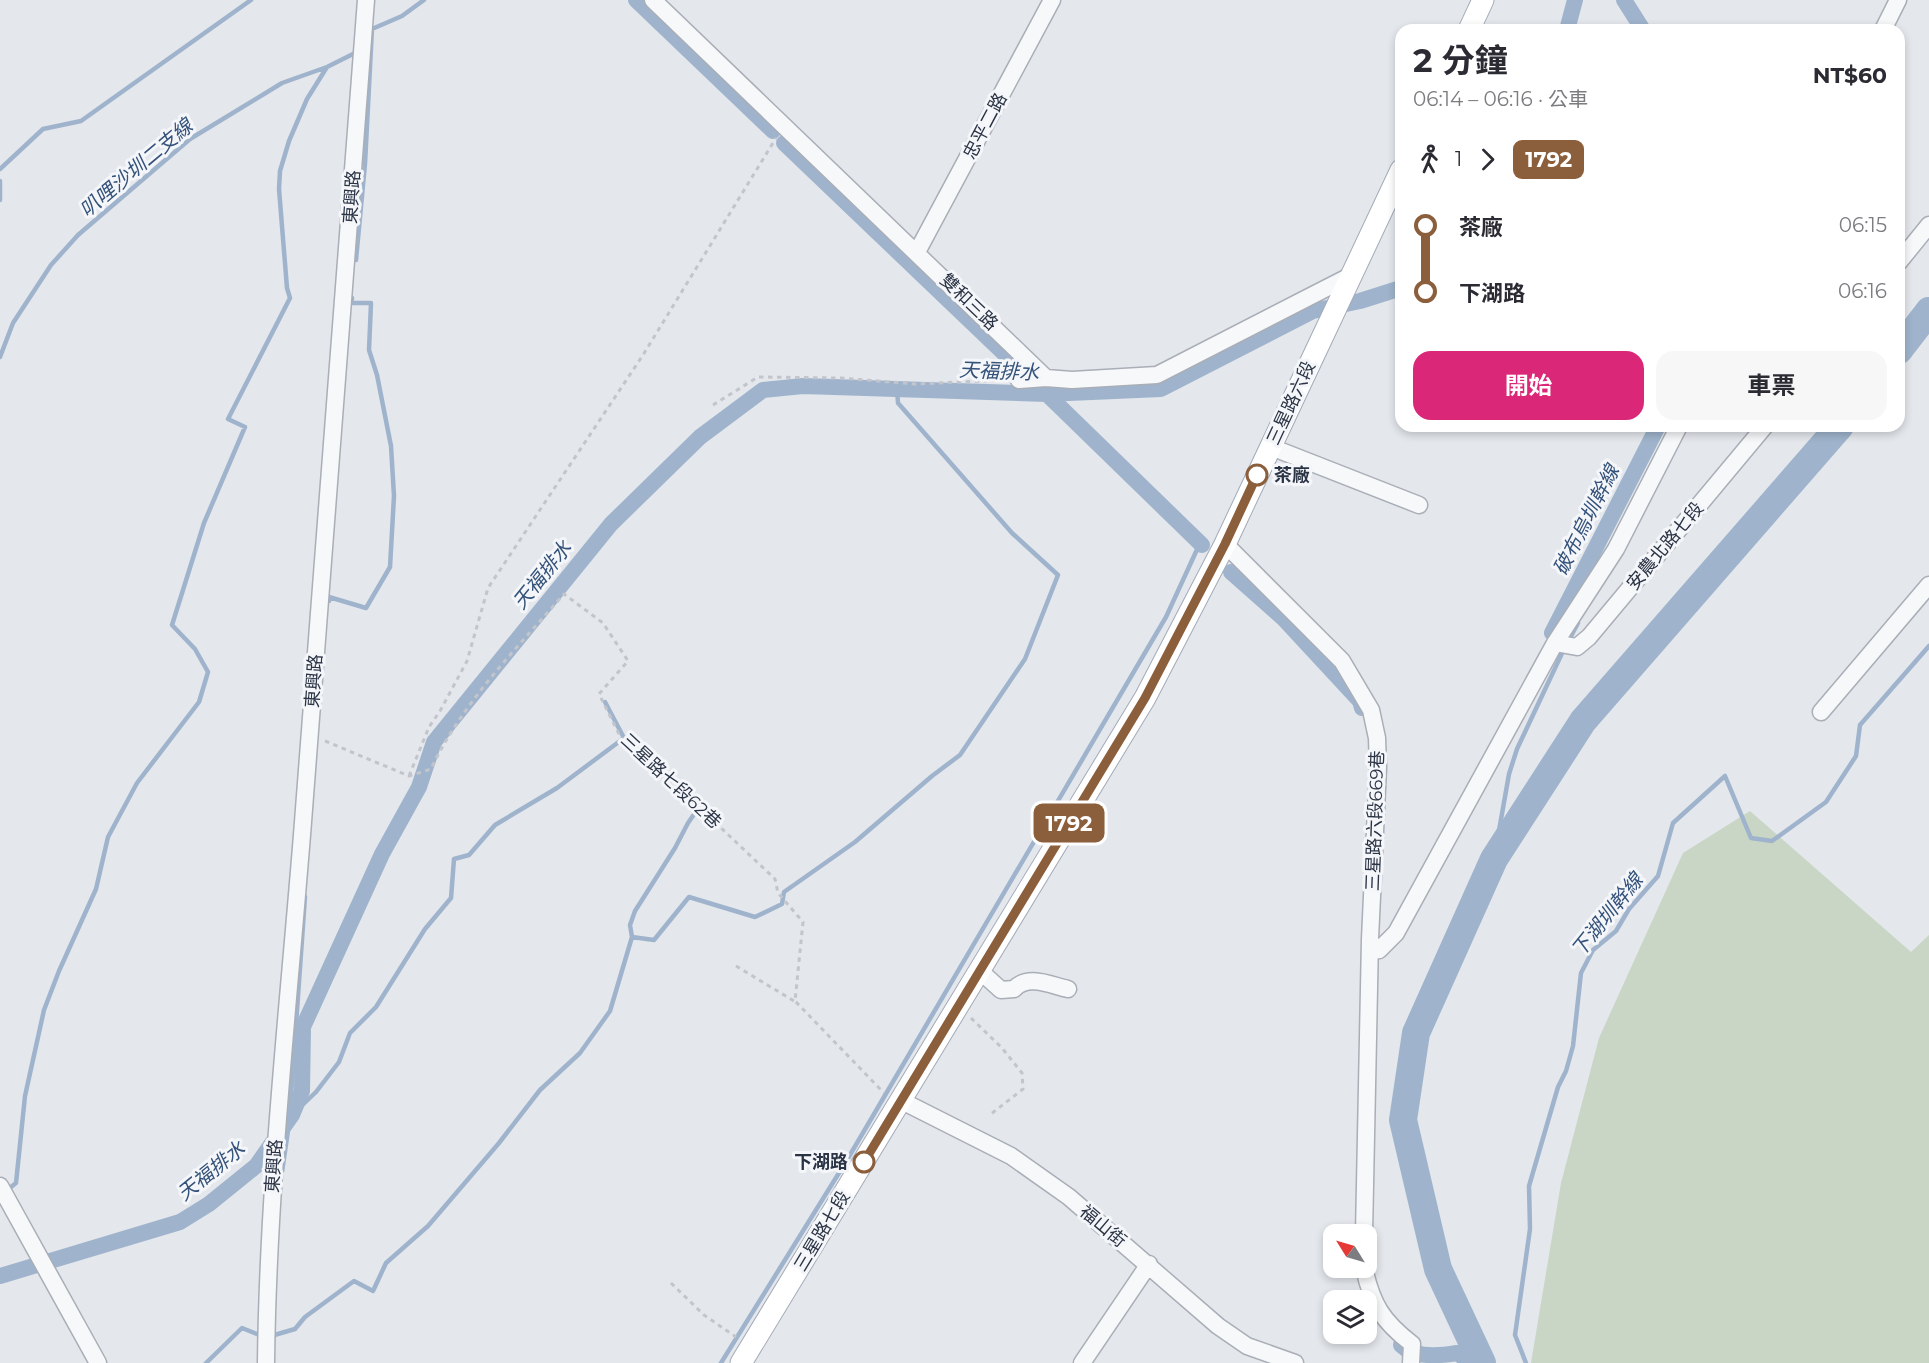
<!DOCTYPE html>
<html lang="zh-TW">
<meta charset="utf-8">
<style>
:root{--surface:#fff;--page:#f7f7f7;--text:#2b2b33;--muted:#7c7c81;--accent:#db2777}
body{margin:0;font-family:Montserrat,"Noto Sans TC",sans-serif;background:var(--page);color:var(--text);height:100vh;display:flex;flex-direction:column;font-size:22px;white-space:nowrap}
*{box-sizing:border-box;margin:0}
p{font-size:20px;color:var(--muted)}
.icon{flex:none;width:33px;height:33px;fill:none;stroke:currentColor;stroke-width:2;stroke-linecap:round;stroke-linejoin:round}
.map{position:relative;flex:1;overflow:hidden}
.drawer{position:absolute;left:1395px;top:24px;width:510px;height:408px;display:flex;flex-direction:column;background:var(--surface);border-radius:18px;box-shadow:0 3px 9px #0003}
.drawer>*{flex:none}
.badge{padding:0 12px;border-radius:9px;font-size:21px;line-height:39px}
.needle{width:39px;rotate:307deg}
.controls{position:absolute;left:1323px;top:1224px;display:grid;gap:12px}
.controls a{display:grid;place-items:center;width:54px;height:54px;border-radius:12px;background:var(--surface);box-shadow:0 3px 9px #0003;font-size:30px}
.map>.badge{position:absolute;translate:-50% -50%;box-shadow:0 0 0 3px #fff}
.legs{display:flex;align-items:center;gap:9px;height:66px;padding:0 18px;font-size:20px}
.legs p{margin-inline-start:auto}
.overview{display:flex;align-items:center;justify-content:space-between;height:102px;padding:0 18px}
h1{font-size:33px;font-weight:700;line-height:45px}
.button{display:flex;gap:12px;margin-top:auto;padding:12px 18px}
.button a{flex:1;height:69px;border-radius:18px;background:var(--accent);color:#fff;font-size:24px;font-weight:700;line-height:69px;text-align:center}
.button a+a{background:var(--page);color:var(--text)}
ul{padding:0 18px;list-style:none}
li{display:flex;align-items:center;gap:21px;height:66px;font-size:22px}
li i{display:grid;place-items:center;width:9px;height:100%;margin:0 8px;background:currentColor}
li i::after{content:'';width:15px;height:15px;margin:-8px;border:4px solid;border-radius:50%;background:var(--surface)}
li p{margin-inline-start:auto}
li:first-child i{background:linear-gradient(#0000 50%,currentColor 0)}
li:last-child i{background:linear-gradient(currentColor 50%,#0000 0)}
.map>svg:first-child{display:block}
.green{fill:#c9d6c5}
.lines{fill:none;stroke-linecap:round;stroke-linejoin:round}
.stream{stroke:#9fb4cc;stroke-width:4.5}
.canal{stroke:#9fb4cc;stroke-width:16}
.river{stroke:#9fb4cc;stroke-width:28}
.minor-casing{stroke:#a9aeb7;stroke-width:19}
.major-casing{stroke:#a3abb8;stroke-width:23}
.path{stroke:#c2c5cb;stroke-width:3;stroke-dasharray:4.5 4.5;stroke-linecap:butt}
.minor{stroke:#f7f8fa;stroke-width:16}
.major{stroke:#fff;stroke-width:21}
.line-1-casing{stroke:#fff;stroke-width:14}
.line-1{stroke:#8b5e3c;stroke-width:9}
.stop-1-dot{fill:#fff;stroke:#8b5e3c;stroke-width:3}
.labels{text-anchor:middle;stroke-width:6;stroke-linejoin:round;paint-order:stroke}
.street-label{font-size:18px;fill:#2b3445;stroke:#f4f6f9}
.stop-label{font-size:18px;font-weight:bold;fill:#2b3445;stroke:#f4f6f9;text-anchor:start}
.water-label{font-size:20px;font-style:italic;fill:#34527a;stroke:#f4f6f9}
</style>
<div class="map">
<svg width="1929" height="1363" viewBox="0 0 1929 1363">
<rect width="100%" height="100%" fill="#e4e7ec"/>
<!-- green -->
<path class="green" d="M1750,811l161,141 18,-17v428h-398l30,-180 38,-145 84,-185z"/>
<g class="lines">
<!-- stream -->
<path class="stream" d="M0,169l43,-40 38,-8 170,-121
M0,181v19
M356,260l9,-96 7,-135 30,-13 22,-16
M0,357l13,-34 38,-58 27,-30 112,-96 92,-56 45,-16 30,-15
M329,601v-4l37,11 24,-41 4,-71 -3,-50 -14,-71 -8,-25 2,-47h-20l1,-5
M1568,642l10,-19
M1494,859l15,-85 8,-25 47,-100
M632,937l-2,-12 5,-14 40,-63 13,-25 9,-13
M292,1115l24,-23 23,-30 11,-29 26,-26 49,-78 26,-31 3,-39 15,-4 26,-30 62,-37 67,-50 -19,-36
M282,1172l7,-48 16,-227
M6,1191l10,-8 9,-87 19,-86 15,-39 37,-82 12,-52 29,-54 62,-81 9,-30 -13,-23 -23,-24 32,-102 41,-96 -17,-8 62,-121 -3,-10 -8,-99 1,-18 9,-30 18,-42 20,-32
M271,1336l24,-7 10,-12 49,-36 19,10 13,-28 42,-37 71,-83 41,-53 40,-37 30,-42 22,-74 22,3 35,-43 66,20 27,-13 2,-12 71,-50 77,-66 28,-21 65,-96 33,-84 -46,-42 -114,-130 -1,-14
M1418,1359l4,-5
M206,1363l36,-35 20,8
M721,1363l126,-203 319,-543 34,-74
M1526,1363l-11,-28 15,-106 -1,-43 29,-99 8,-16 7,-25 8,-73 12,-23 23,-19 13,-22 29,-33 15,-53 52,-47 26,62 21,3 54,-39 30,-46 4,-31 69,-79"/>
<!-- canal -->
<path class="canal" d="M636,0l137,131
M1624,0l19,30
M1567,30l8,-30
M784,143l271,259 147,143
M1231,572l53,47 76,82 2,7
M1552,633l106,-207
M0,1276l180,-54 29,-18 47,-38 36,-51 10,-24 1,-64 79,-173 37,-67 15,-45 177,-218 89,-87 63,-47 40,-4 243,8 115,-5 152,-78 47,-10 41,-13
M1401,1345c13,13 39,11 56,8l15,10"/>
<!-- river -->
<path class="river" d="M1899,350l30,-39
M1482,1363l-44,-94 -35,-149 13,-87 78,-174 89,-138 257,-295"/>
<defs>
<path id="minor" d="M653,0l393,378
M1883,30l15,-30
M917,252l135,-252
M1899,262l30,-37
M1019,380l27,-2 26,2 85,-5 193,-99
M1271,447l148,58
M1225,544l117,117 29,49 6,28 1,29 -8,172 -6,295
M1555,643l22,4 12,-10 176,-211
M1821,712l108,-127
M1370,939l2,7 7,4 17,-17 159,-290 61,-94 63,-123
M980,971l21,19 13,-1c14,-15 36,-4 54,0
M902,1101l109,55 58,41 149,129 29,20 48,17
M0,1186l98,177
M1364,1268c8,36 18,53 48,76l-1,19
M266,1363c2,-181 23,-361 37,-541 23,-274 44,-548 63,-822
M1082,1363l67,-99"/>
<path id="major" d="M1469,30l14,-30
M741,1363l404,-665 80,-154 176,-374"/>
</defs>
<!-- minor casing -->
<use href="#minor" class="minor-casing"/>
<!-- major casing -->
<use href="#major" class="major-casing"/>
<!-- path -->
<path class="path" d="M713,405l45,-28 82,1 76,6 89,-4
M325,741l84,35 22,-7c31,-66 85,-120 133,-175l39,29 25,38 -29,33 22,44 42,35 112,106 3,14 25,29 -8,79 89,92
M409,776l20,-49 11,-16 27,-50 21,-73 155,-233 133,-217
M736,966l58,35
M971,1018l31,30 20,25 1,16 -32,25
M671,1283l33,32 32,22"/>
<!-- minor -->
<use href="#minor" class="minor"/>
<!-- major -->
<use href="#major" class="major"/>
</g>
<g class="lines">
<defs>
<path id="line-1" d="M864,1162l281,-464 80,-154 32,-69"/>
</defs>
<!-- line-1 casing -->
<use href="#line-1" class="line-1-casing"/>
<!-- line-1 -->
<use href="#line-1" class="line-1"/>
</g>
<!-- markers -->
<g class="stop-1-dot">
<circle cx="1257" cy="475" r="10"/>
<circle cx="864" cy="1162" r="10"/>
</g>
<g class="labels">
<!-- street labels -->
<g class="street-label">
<text transform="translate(985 126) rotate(-62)" y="6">忠平二路</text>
<text transform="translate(352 197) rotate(-86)" y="6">東興路</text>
<text transform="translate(969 302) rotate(44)" y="6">雙和三路</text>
<text transform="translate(1291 403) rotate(-65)" y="6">三星路六段</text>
<text transform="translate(1665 546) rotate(-50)" y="6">安農北路七段</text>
<text transform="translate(314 681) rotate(-86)" y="6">東興路</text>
<text transform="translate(671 781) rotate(43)" y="6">三星路七段62巷</text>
<text transform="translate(1375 821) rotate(-88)" y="6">三星路六段669巷</text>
<text transform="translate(274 1166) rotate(-86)" y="6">東興路</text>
<text transform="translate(1103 1226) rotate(40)" y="6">福山街</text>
<text transform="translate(822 1231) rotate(-59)" y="6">三星路七段</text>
</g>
<!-- stop labels -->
<g class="stop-label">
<text x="1274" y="481">茶廠</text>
<text x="848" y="1168" text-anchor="end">下湖路</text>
</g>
<!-- water labels -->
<g class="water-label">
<text transform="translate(136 168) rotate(-40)" y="7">叭哩沙圳二支線</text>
<text transform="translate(999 371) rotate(2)" y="7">天福排水</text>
<text transform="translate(1586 520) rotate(-63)" y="7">破布烏圳幹線</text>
<text transform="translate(542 575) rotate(-51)" y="7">天福排水</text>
<text transform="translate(1607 915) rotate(-51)" y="7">下湖圳幹線</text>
<text transform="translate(211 1171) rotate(-39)" y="7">天福排水</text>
</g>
</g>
</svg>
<div class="controls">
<a><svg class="needle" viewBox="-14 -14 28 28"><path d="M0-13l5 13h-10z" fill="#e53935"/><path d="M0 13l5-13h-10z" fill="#7c7c81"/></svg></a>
<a><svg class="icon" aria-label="layers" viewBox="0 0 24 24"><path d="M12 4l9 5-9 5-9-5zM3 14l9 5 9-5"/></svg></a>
</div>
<b class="badge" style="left:1069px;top:823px;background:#8b5e3c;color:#fff">1792</b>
<section class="drawer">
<div class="overview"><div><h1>2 分鐘</h1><p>06:14 – 06:16 · 公車</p></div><b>NT$60</b></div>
<div class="legs"><svg class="icon" aria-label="walk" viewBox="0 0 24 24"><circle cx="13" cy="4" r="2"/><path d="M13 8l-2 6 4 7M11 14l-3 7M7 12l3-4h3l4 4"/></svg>1<svg class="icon" aria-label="forward" viewBox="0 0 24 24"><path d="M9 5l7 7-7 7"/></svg><b class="badge" style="background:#8b5e3c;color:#fff">1792</b></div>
<ul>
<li><i style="color:#8b5e3c"></i><b>茶廠</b><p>06:15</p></li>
<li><i style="color:#8b5e3c"></i><b>下湖路</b><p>06:16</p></li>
</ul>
<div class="button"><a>開始</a><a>車票</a></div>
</section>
</div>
